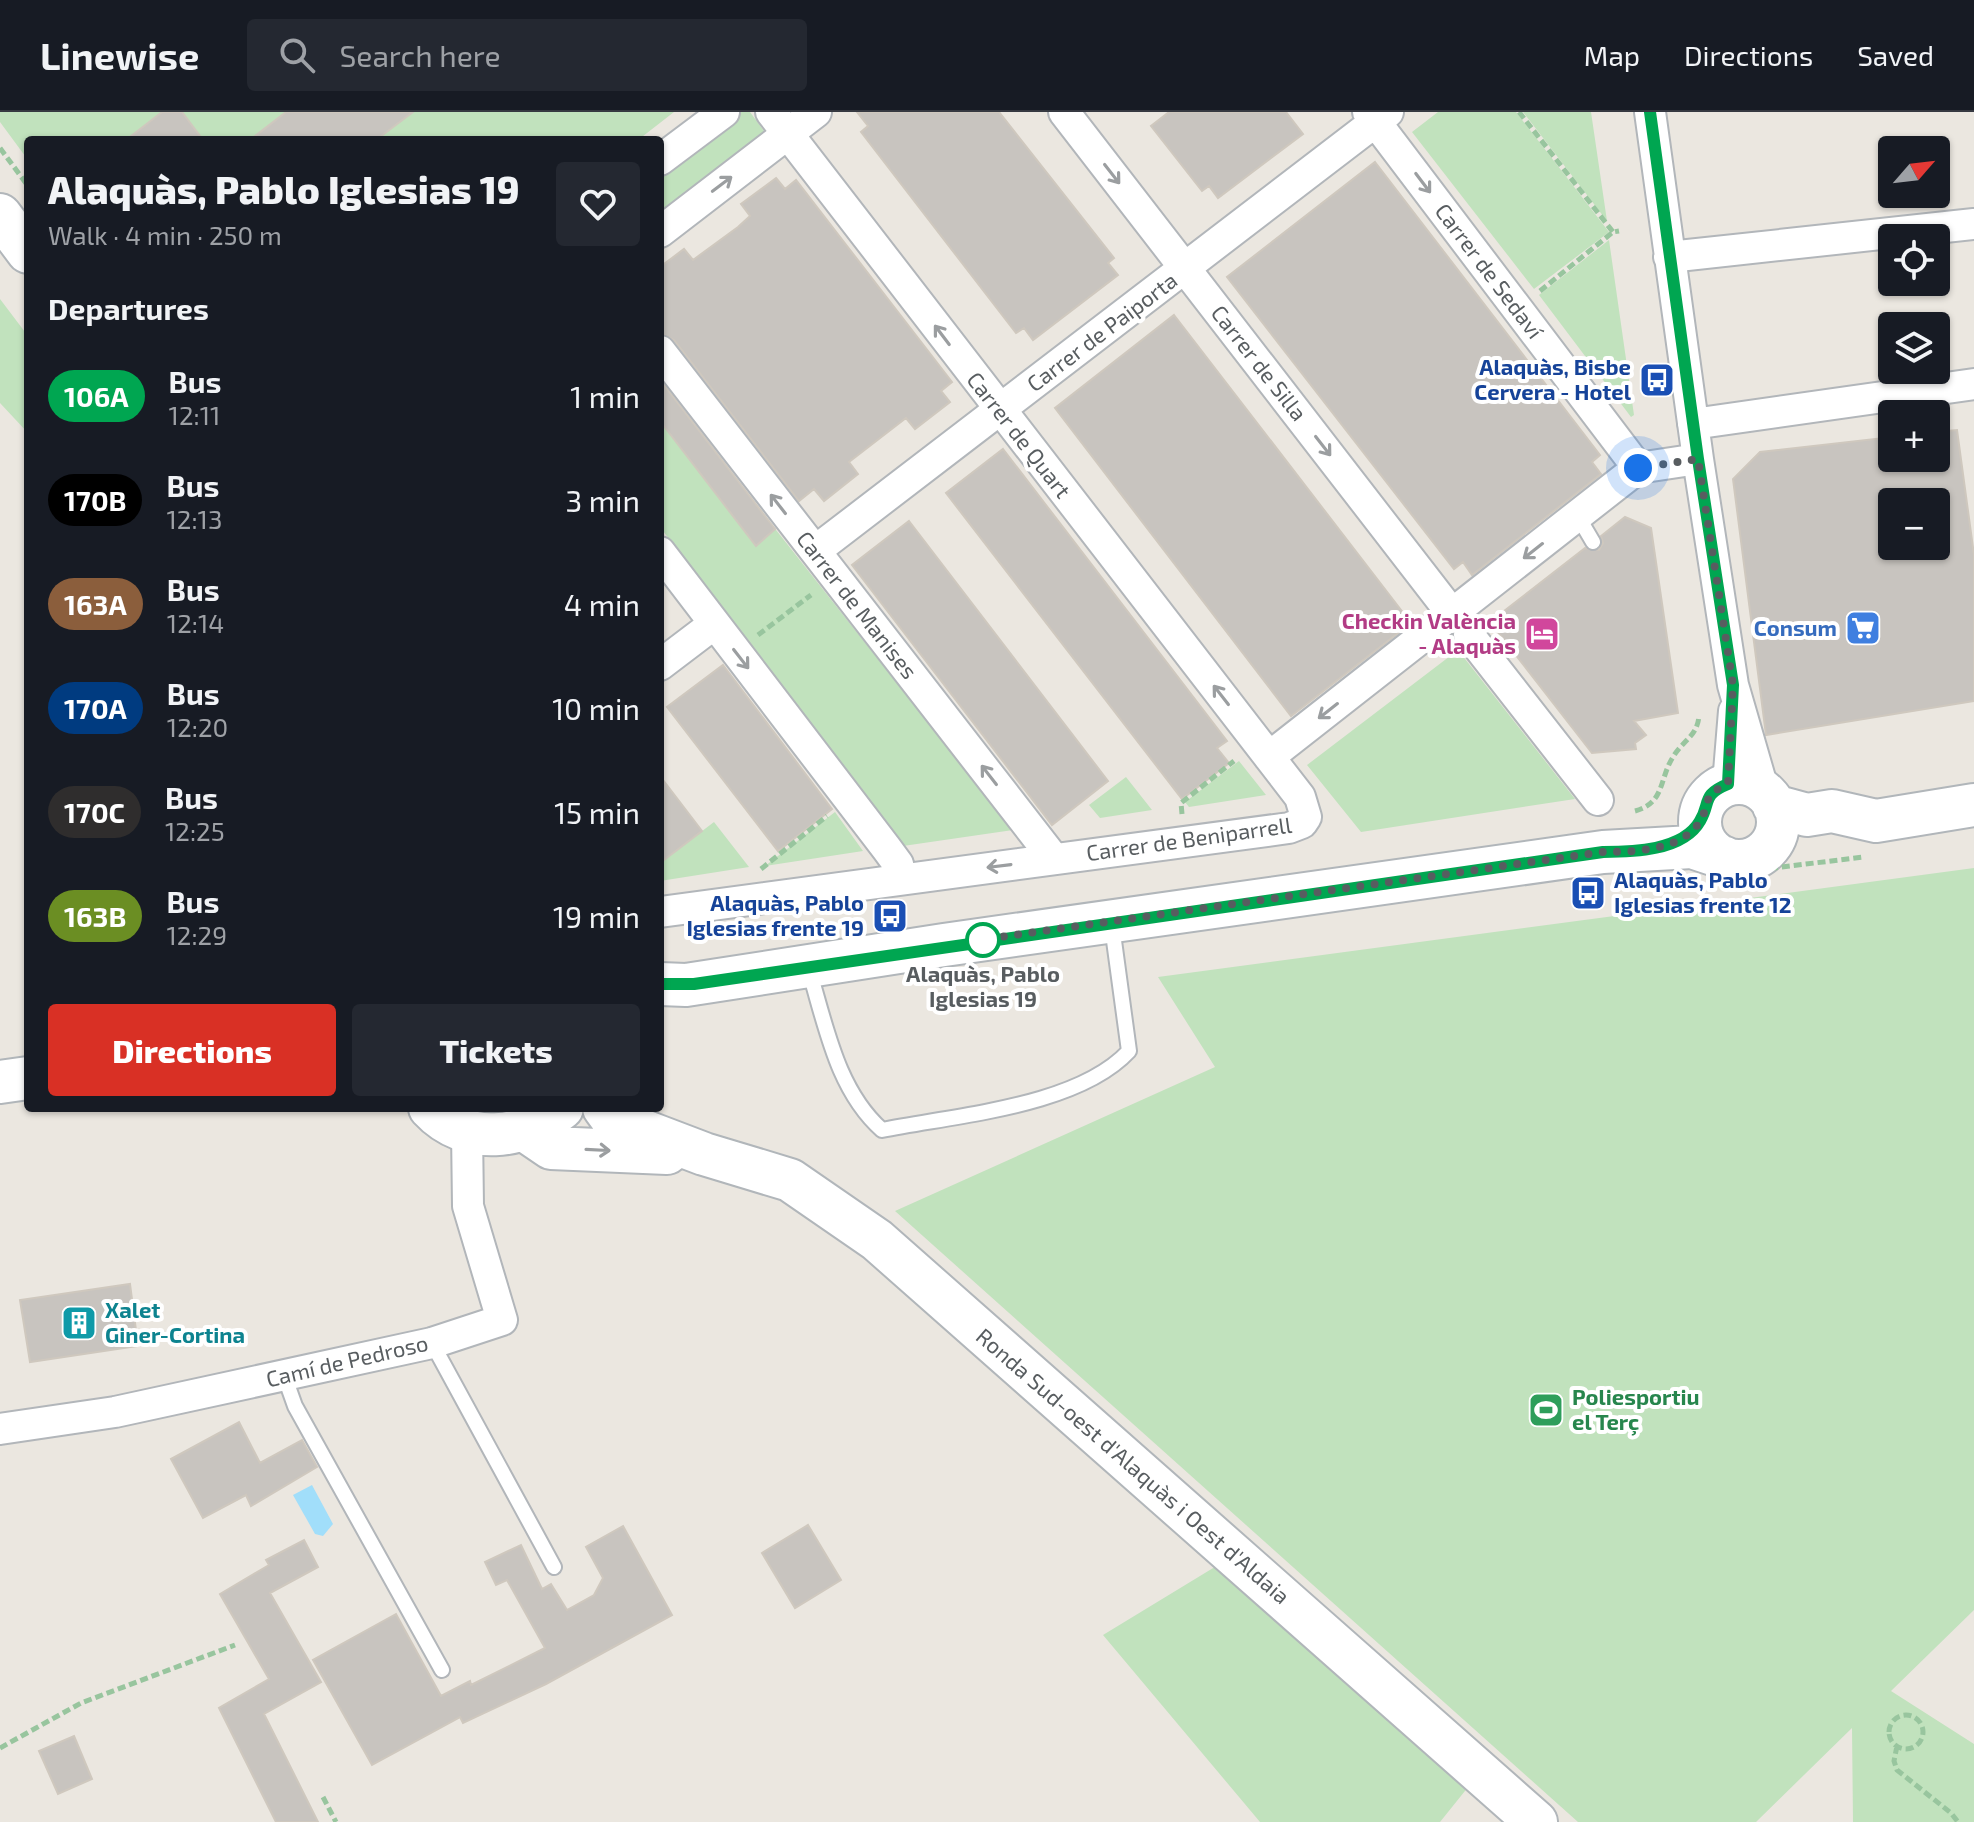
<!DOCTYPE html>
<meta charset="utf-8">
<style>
:root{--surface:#171b24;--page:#242831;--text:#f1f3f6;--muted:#9ea1a6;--line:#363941;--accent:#d93025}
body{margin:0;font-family:"Exo 2",sans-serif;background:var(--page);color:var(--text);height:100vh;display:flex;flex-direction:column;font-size:30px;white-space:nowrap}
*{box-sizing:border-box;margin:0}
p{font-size:26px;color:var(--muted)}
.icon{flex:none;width:44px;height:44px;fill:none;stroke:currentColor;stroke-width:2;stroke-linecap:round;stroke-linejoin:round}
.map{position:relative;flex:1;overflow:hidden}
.panel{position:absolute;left:24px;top:24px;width:640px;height:976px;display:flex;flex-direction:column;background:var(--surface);border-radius:8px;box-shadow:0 2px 6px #0004}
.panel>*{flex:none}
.badge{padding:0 16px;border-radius:26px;font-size:28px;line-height:52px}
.needle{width:52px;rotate:62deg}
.tools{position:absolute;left:1878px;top:24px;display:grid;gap:16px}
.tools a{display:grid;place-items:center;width:72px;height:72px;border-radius:8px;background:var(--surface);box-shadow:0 2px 6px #0004;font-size:40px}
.you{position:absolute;width:40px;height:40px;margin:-20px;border:6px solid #fff;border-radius:50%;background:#1a73e8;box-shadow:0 0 0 12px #1a73e833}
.map>.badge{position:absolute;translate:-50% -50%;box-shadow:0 0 0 4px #fff}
h2{padding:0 24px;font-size:30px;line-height:72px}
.round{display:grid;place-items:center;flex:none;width:84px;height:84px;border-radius:8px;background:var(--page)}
.overview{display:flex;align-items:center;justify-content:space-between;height:136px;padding:0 24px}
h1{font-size:38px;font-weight:800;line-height:60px}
.cta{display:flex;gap:16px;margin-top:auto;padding:16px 24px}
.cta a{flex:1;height:92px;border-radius:8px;background:var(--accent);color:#fff;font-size:32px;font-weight:800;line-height:92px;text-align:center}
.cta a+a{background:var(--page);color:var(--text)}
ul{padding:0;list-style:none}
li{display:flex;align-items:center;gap:24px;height:104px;padding:0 24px}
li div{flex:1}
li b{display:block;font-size:30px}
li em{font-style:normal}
li .badge{min-width:88px;font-weight:700;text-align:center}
header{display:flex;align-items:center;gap:48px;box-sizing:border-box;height:112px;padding:0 40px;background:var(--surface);border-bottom:2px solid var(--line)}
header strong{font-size:38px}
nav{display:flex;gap:44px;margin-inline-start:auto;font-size:28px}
.search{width:560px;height:72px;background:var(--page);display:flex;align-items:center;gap:20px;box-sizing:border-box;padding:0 28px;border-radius:8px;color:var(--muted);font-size:30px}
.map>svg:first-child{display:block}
.green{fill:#c1e2bd}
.water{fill:#a1defa}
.building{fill:#c8c4bf;stroke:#cfc8be;stroke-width:2;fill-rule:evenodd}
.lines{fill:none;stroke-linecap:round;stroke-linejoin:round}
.lane-casing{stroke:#b2b6ba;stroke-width:18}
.street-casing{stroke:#b2b6ba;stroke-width:34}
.secondary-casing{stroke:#b1b6ba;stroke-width:46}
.path{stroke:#98c59e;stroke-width:5;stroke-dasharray:8 4;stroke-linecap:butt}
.lane{stroke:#fff;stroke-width:14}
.street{stroke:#fff;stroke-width:30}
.secondary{stroke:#fff;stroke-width:42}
.oneway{stroke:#9b9ea0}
.line-casing{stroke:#fff;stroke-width:18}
.line{stroke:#00a651;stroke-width:12}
.walk{stroke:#585d60;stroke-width:8;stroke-dasharray:0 14.4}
.stop-dot{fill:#fff;stroke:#00a651;stroke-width:4}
.labels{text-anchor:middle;stroke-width:8;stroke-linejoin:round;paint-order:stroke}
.street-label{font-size:22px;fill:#585d60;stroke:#fff}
.transit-label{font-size:22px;font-weight:bold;fill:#164399;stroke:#fff;text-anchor:end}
.hotel-label{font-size:22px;font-weight:bold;fill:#b23c85;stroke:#fff;text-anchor:end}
.shop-label{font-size:22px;font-weight:bold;fill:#366cbe;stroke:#fff;text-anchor:end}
.stop-label{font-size:22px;font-weight:bold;fill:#585d60;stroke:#fff}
.culture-label{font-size:22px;font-weight:bold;fill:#0d838f;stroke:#fff;text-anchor:start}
.leisure-label{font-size:22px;font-weight:bold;fill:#27864d;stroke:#fff;text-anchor:start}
</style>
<header>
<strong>Linewise</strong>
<div class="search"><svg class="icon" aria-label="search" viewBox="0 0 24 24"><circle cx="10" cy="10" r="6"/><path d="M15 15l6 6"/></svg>Search here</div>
<nav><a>Map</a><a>Directions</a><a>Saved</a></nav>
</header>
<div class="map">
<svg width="1974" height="1710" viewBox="0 0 1974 1710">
<rect width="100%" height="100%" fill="#ebe7e0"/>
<!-- green -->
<path class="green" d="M0,0h674l-36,28h-610v20l-28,-38z
M738,0h12l14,19v5l-104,82v-46z
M1438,0h78l93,120 -75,57 -122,-157z
M1523,0h68l16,109z
M1609,128l25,175 -3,2 -92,-122z
M0,187l28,37v97l-28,-30z
M660,271l353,447 -110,16 -243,-319z
M1458,538l117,149 -214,33 -54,-67z
M1239,649l27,34 -77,12 -4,-5z
M1126,665l26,33 -52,8 -11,-13z
M835,700l28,39 -98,15z
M714,710l35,45 -89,14v-18z
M1974,756v742l-83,81 83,53v78h-121l-1,-94 -96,94h-178l-683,-611 320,-144 -57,-90z
M1223,1450l250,219 -33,41h-180l-157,-187z"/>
<!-- water -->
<path class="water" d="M312,1373l21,39 -10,12 -8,-2 -22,-39z"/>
<!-- building -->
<path class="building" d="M162,0h20l21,28h-77z
M286,0h127l-37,28h-126z
M857,0h142l115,146 -6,5 10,12 -85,65 -9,-12 -8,5 -155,-201 7,-6z
M1169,0h117l17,22 -85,64 -9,-12 -7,5 -51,-65z
M1375,50l225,293 -8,7 9,12 -129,101 -9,-13 -9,7 -227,-292z
M776,66l9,11 11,-9 156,202 -11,9 9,11 -35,27 -9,-11 -57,44 9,12 -34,27 -10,-12 -15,12 -125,-161 -14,-7v-66l24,-18 9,11 45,-33 12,-11 -9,-12z
M1174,203l237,308 -120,93 -236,-308z
M660,268l115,149 -19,17 -96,-125z
M1957,318l17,125v146l-208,34 -33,-256 27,-27 132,-15v21h44v-26zM1892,390h44v44h-44z
M1003,337l224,292 -10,7 12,15 -47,36 -236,-306z
M1625,405l26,11 27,185 -44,8 12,14 -11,8 1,6 -44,4 -102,-131 95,-74 14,2 4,-7 -2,-7z
M909,409l199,260 -56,44 -200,-260z
M723,553l109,144 -54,42 -111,-144z
M660,664l42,55 -42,32z
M130,1172l8,62 -108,16 -10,-62z
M239,1310l21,41 42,-23 15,27 -66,39 -5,-11 -43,23 -32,-59z
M808,1413l33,55 -46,28 -33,-55z
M623,1414l49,89 -126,69 -83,39 -3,-6 -88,48 -59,-105 83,-46 45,82 29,-15 1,4 74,-37 -38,-68 -11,5 -11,-23 36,-17 21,44 9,-5 16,26 27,-15 9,-17 -17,-31z
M304,1428l14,27 -48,26 51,89 -57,32 54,108h-42l-57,-114 50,-29 -49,-85 49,-29 -3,-5z
M74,1624l18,43 -34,15 -19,-43z"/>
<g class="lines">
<defs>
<path id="lane" d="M1587,402l-4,11 10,17
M809,858c17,56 28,120 73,160 73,-15 195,-23 247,-79l-17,-125
M432,1231l122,224
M284,1263l11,31 147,264"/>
<path id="street" d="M1064,0l389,503
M1368,0l270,356
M1650,0l48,347 35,226 31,107
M660,48l64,-48
M660,120l156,-120
M1669,145l305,-33
M660,239l394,508
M1693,312l281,-40
M815,439l573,-439
M660,440l227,297 11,15 3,13
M1469,523l129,165
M660,553l54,-41
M1269,645l369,-289 60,-9
M1728,672l6,-73
M660,800l629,-84 13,-5 4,-6 -6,-20 -529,-685
M0,1317l115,-17 317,-69 70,-23 -34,-114 -1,-75"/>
<path id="secondary" d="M0,103l28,37
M1700 710a39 39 0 1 1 78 0a39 39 0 1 1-78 0Z
M1774,694l33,9 25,-4 44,10 98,-16
M660,872l26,1 258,-40 659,-93 89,-5 33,11
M0,970l28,-4
M430,996c36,39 94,31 132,0
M604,996l8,11 92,35 86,26 87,60 659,582
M526,1019l25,17 116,5"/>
</defs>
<!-- lane casing -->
<use href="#lane" class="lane-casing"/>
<!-- street casing -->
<use href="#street" class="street-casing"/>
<!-- secondary casing -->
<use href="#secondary" class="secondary-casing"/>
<!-- path -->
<path class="path" d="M1519,0l94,120
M0,36l28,38
M1540,179l73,-59 6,-1
M758,523l53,-40
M1635,699c30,-8 24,-32 38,-54 10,-17 25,-21 26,-42
M1182,702l-1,-11 53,-42
M761,757l66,-53
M1758,758l105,-13
M1889 1620a17 17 0 1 1 34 0a17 17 0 1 1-34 0Z
M1897,1634l-3,15 3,9 54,43 7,9
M0,1636l81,-45 154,-58
M323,1685l13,25"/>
<!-- lane -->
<use href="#lane" class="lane"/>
<!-- street -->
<use href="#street" class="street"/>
<!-- secondary -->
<use href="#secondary" class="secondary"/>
</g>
<!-- one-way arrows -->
<defs><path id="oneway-shaft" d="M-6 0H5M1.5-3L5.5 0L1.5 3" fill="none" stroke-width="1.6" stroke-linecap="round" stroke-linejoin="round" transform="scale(2)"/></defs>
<g class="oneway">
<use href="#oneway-shaft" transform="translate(1112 62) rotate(52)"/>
<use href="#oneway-shaft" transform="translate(1423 71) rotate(53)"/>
<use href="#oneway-shaft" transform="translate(722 72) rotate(-37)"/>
<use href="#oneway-shaft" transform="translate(942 223) rotate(-127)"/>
<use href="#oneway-shaft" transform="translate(1323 334) rotate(52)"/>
<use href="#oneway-shaft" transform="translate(778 392) rotate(-128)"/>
<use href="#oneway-shaft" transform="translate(1533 439) rotate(142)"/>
<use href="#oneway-shaft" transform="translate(741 547) rotate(52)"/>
<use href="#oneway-shaft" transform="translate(1221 583) rotate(-128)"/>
<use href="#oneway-shaft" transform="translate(1328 599) rotate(142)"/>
<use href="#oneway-shaft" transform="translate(989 663) rotate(-128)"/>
<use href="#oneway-shaft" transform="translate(999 754) rotate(173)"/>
<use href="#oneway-shaft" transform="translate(598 1038) rotate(3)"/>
</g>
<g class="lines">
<defs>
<path id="line" d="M660,872h34l909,-132c29,0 80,-1 97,-31 11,-18 1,-26 28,-37l5,-99 -35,-226 -48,-347"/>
</defs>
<!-- line casing -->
<use href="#line" class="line-casing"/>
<!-- line -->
<use href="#line" class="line"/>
<!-- walk -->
<path class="walk" d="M983,828l-11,1 631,-89c29,0 80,-1 97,-31 11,-18 1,-26 28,-37l5,-99 -35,-226 -60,9"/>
</g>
<!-- icons -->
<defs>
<symbol id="bus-square" viewBox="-11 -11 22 22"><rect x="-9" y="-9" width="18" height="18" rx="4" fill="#1a4fb4" stroke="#fff"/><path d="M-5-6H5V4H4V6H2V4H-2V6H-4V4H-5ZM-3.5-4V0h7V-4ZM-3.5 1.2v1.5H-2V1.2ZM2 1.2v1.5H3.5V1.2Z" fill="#fff"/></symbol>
<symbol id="supermarket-square" viewBox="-11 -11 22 22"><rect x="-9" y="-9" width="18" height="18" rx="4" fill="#3f7fe0" stroke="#fff"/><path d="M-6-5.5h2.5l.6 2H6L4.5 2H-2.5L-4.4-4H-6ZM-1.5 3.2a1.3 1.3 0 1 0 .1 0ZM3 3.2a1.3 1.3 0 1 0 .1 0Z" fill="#fff"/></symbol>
<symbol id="hotel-square" viewBox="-11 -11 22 22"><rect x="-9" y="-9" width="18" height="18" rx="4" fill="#d1479c" stroke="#fff"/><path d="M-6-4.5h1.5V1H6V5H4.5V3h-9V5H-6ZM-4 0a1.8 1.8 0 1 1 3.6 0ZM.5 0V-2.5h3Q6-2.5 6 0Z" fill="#fff"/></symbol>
<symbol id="building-square" viewBox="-11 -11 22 22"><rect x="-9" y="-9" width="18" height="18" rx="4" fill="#0f9aa8" stroke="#fff"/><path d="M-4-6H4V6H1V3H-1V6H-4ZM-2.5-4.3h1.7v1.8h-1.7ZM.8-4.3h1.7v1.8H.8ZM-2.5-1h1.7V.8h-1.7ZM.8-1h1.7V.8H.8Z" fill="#fff"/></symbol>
<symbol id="stadium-square" viewBox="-11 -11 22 22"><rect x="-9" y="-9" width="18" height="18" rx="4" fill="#2e9e5b" stroke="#fff"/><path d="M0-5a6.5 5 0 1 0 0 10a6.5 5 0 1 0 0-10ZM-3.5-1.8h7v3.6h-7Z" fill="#fff"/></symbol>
</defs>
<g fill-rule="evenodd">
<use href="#bus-square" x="1637" y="248" width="40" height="40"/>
<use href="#supermarket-square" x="1843" y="496" width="40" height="40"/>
<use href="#hotel-square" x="1522" y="502" width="40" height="40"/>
<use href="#bus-square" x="1568" y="761" width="40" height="40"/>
<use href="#bus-square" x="870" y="784" width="40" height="40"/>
<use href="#building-square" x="59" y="1191" width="40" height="40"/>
<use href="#stadium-square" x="1526" y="1278" width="40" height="40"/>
</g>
<!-- markers -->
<circle class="stop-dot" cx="983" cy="828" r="16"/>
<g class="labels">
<!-- street labels -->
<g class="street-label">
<text transform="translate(1489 159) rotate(53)" y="8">Carrer de Sedaví</text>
<text transform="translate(1102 220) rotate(-37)" y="8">Carrer de Paiporta</text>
<text transform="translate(1259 251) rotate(52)" y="8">Carrer de Silla</text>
<text transform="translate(1019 323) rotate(52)" y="8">Carrer de Quart</text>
<text transform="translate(857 493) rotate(52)" y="8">Carrer de Manises</text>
<text transform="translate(1189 727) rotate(-8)" y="8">Carrer de Beniparrell</text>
<text transform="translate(347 1249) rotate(-13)" y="8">Camí de Pedroso</text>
<text transform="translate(1133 1354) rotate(41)" y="8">Ronda Sud-oest d'Alaquàs i Oest d'Aldaia</text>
</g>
<!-- transit labels -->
<g class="transit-label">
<text x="1631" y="263">Alaquàs, Bisbe<tspan x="1631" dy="25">Cervera - Hotel</tspan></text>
<text x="1614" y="776" text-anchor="start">Alaquàs, Pablo<tspan x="1614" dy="25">Iglesias frente 12</tspan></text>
<text x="864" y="799">Alaquàs, Pablo<tspan x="864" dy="25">Iglesias frente 19</tspan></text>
</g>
<!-- hotel labels -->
<g class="hotel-label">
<text x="1516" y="517">Checkin València<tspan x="1516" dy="25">- Alaquàs</tspan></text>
</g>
<!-- shop labels -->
<g class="shop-label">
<text x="1837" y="524">Consum</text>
</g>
<!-- stop labels -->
<g class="stop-label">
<text x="983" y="870">Alaquàs, Pablo<tspan x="983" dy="25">Iglesias 19</tspan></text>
</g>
<!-- culture labels -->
<g class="culture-label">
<text x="105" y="1206">Xalet<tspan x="105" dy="25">Giner-Cortina</tspan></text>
</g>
<!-- leisure labels -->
<g class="leisure-label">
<text x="1572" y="1293">Poliesportiu<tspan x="1572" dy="25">el Terç</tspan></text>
</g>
</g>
</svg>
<div class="tools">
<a><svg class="needle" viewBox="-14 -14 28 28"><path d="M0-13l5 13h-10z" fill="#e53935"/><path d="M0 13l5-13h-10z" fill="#9ea1a6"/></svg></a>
<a><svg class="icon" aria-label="locate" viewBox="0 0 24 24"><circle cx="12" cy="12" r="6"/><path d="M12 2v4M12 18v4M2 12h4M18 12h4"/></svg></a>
<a><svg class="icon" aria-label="layers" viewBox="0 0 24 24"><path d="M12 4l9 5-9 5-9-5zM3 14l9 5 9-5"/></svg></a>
<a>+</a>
<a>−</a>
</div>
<div class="you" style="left:1638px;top:356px"></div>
<section class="panel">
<div class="overview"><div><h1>Alaquàs, Pablo Iglesias 19</h1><p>Walk · 4 min · 250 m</p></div><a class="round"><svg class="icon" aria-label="heart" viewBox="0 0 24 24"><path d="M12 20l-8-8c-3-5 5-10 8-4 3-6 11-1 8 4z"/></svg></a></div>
<h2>Departures</h2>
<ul>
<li><span class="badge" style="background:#00a651;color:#fff">106A</span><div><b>Bus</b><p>12:11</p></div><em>1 min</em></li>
<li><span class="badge" style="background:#000;color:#fff">170B</span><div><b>Bus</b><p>12:13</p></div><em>3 min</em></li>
<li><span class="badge" style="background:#8b5e3c;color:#fff">163A</span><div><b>Bus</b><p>12:14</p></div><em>4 min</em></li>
<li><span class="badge" style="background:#003b80;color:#fff">170A</span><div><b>Bus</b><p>12:20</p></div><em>10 min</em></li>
<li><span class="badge" style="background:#2f2d2d;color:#fff">170C</span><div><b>Bus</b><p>12:25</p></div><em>15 min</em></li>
<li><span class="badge" style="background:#6b8e23;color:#fff">163B</span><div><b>Bus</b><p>12:29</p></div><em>19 min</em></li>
</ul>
<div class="cta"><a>Directions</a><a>Tickets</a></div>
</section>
</div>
